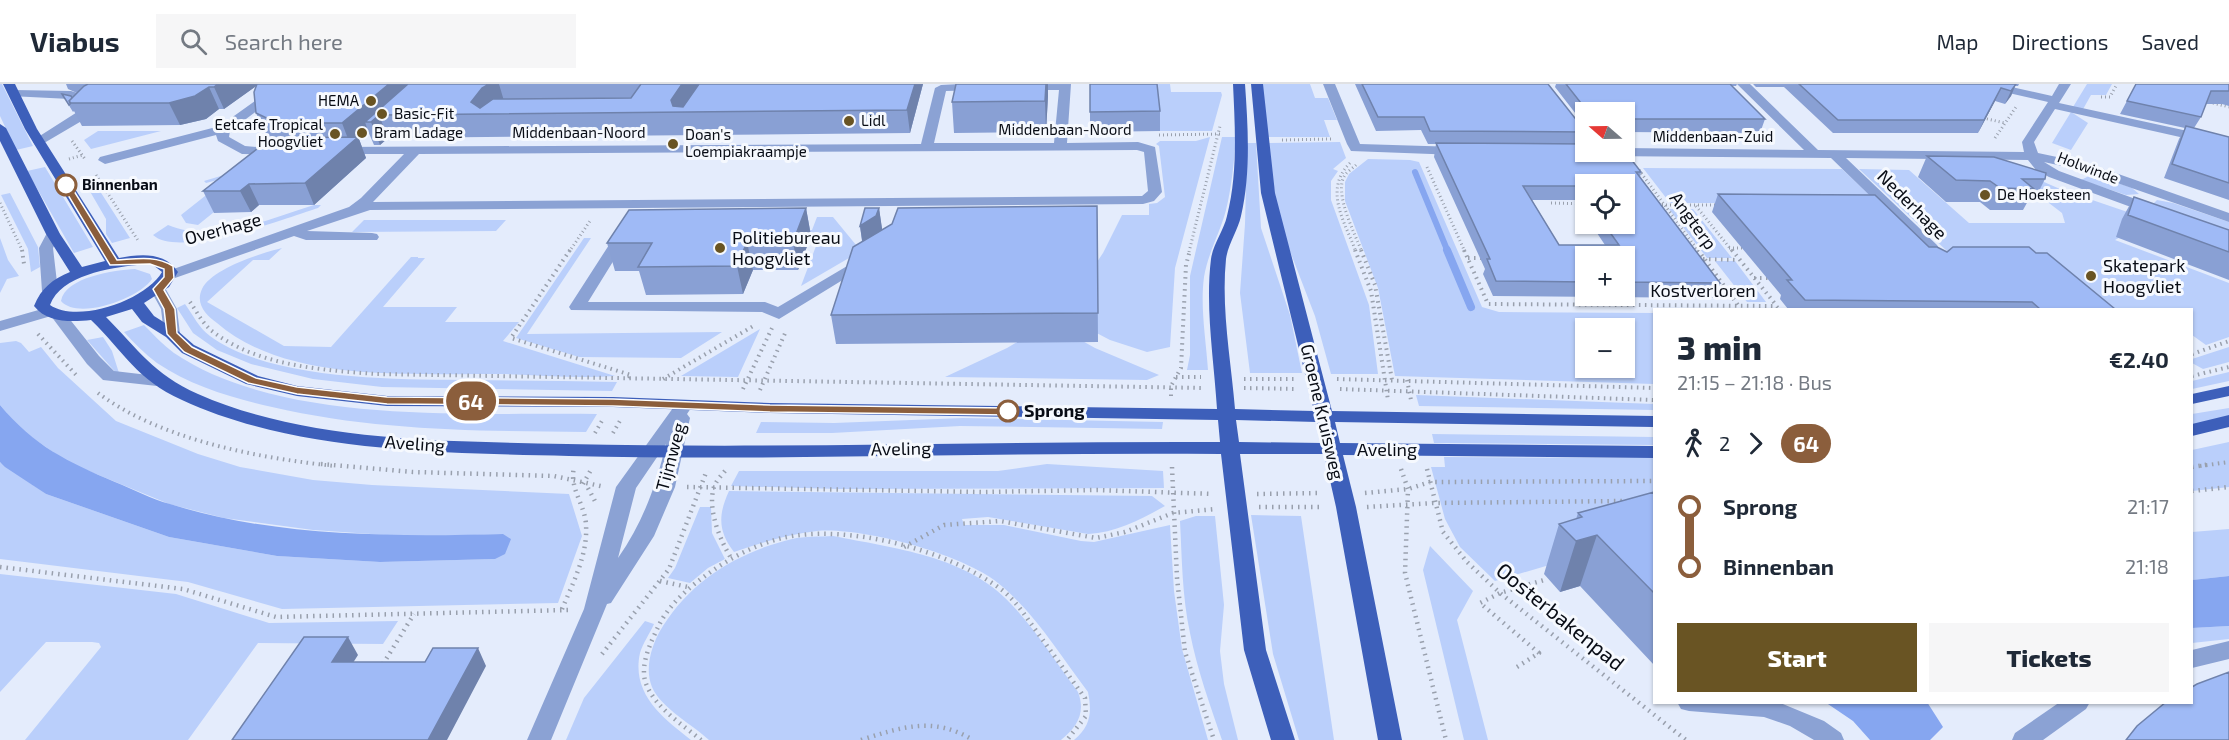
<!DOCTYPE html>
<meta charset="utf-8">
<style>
:root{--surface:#fff;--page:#f6f6f7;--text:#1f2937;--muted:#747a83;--line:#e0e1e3;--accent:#695423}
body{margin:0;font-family:"Exo 2",sans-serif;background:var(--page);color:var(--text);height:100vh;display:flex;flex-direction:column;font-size:22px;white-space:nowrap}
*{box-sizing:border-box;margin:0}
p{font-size:20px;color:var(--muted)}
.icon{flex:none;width:33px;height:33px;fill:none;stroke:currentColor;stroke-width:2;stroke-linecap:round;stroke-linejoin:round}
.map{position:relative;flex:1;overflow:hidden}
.panel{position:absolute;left:1653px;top:224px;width:540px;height:396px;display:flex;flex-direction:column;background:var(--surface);border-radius:0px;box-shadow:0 2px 4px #0004}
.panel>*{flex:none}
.badge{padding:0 12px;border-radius:20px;font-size:21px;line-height:39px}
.needle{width:39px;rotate:290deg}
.tools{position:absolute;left:1575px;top:18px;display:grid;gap:12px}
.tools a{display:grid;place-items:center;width:60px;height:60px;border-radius:0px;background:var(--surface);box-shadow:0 2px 4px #0004;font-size:30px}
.map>.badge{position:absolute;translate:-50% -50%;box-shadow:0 0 0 3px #fff}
.legs{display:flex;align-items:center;gap:9px;height:66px;padding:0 24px;font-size:20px}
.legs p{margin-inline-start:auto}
.head{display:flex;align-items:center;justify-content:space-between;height:102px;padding:0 24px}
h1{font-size:33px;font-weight:800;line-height:45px}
.button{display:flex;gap:12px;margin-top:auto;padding:12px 24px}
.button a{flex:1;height:69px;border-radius:0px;background:var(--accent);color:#fff;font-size:24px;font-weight:800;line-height:69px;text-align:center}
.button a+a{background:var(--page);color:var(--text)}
ul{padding:0 24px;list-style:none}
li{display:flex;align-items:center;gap:21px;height:60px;font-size:22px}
li i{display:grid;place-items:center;width:9px;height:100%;margin:0 8px;background:currentColor}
li i::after{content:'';width:15px;height:15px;margin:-8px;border:4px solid;border-radius:50%;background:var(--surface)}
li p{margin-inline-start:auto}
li:first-child i{background:linear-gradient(#0000 50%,currentColor 0)}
li:last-child i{background:linear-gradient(currentColor 50%,#0000 0)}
header{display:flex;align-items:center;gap:36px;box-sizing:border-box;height:84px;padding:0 30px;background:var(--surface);border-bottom:2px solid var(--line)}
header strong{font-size:28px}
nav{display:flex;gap:33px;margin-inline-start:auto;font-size:21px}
.search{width:420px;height:54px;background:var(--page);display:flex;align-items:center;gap:15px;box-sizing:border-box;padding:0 21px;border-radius:0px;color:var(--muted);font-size:22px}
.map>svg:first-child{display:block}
.green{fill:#bacffb;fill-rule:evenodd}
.water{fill:#86a6f0}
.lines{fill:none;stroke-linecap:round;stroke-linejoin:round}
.stream-far1{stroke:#86a6f0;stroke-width:6}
.stream{stroke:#86a6f0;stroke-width:8}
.path-far2{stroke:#99a0ad;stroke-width:3;stroke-dasharray:1 3;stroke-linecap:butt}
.path-far1{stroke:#99a0ad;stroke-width:4;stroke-dasharray:1.5 4.5;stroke-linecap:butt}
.path{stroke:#99a0ad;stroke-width:4.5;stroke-dasharray:1.5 5;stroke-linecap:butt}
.minor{fill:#8ba2d4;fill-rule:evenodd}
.major{fill:#3d5fba;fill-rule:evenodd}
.wall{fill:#89a0d4;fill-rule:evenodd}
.shaded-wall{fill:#6f82ac}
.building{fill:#9fbaf6;stroke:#6f82ac;stroke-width:1.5;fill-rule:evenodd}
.line-1{fill:#8b5e3c;stroke:#fff;stroke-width:1.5}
.poi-dot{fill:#695423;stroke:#f6f9fe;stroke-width:2}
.stop-1-dot{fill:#fff;stroke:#8b5e3c;stroke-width:3}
.labels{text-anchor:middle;stroke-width:6;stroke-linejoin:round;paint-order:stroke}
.far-poi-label{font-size:15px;fill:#080c15;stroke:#f6f9fe;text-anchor:start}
.far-street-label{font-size:15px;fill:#080c15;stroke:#f6f9fe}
.far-stop-label{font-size:15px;font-weight:bold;fill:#080c15;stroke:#f6f9fe;text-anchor:start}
.street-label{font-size:18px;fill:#080c15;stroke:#f6f9fe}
.poi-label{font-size:18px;fill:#080c15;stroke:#f6f9fe;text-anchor:start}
.stop-label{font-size:18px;font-weight:bold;fill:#080c15;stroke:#f6f9fe;text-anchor:start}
.near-street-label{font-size:21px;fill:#080c15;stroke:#f6f9fe}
</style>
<header>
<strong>Viabus</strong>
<div class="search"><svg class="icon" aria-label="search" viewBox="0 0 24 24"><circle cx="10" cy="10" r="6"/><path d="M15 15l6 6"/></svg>Search here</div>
<nav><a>Map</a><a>Directions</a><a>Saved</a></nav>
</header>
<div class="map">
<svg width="2229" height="656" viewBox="0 0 2229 656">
<rect width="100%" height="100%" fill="#e4ecfc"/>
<!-- green -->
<path class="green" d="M0,0h2l31,62 -17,4 -16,-34z
M1091,0h79l1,8h50l1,3 -10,36h-52l-5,-40z
M1260,0h50l5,14h13l9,22h-13l6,17h-64z
M2087,0h25l-6,11h-15l-9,16 -9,-4z
M2071,28l17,11 -17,27 -19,-7z
M98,47h63l-70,18 -7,-9z
M1210,53l-35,131 -5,79 -23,5 -37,-12 -21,-11 6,-64 8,-12 19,-38h27v-11l8,-1 8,-6 -6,-51 -3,-2 4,-3h36z
M1222,53h14c-2,24 -4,49 -10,73 -6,23 -18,43 -22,67 -4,30 2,63 4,93h-21l3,-15v-79z
M1340,58l6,16 -13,11 5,2 -7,10v19l38,105 9,69h-47l-16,-58 -27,-70 -11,-40 -10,-63z
M1247,59h9l5,85 29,87 12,58h-52l-10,-80 5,-69z
M1368,75l42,1 9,2 63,145 17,5 155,1v71l-259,-8 -17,-88 -33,-87v-19l4,-8zM1586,244h38v40h-38z
M254,82h17l-73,59 -12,-2 -5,-8 48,-38 -23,6 -2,-2z
M45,83l48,80 -19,6 -47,-82z
M1643,84l199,1 36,34h-208z
M1859,85l50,1 60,53h96l-3,-10 -51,-39h15l34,15 91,31 -36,20 114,43v54l-23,8 -14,-10v-26h-111l-119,-44z
M2093,90l39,14 7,6 -13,1 -45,-15z
M96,101l34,53 -18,5 -6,-9v-15l-18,-31z
M10,109l28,54 2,20 -9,5 -3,-23 -27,-54z
M2157,116l16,3 56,19v11l-75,-28v-2z
M314,121h7l-3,3c-31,10 -139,51 -165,27l15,-10c48,20 99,-6 146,-20z
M1669,125h24l39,49h-25z
M817,133h16l28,34 -60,35 18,-48 -28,-8h21z
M364,136h142l-10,11 -144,1z
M0,154l8,22 11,16 -12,3 -7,14z
M584,154h7l-64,96 195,-2 -41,26 -102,-1 -63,-19z
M282,164l-13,12h-16l-46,42 77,44 47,1 80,-90h7v1h7l-42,49h74l-12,15h74l-16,19 112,35c-37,3 -76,-1 -113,-2 -88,-1 -215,10 -285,-51 -11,-8 -22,-19 -15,-34 9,-20 59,-36 80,-41z
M1715,177h20l31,41h-19z
M135,185l15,5 2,5c-12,19 -74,42 -91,22 4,-24 54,-31 74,-32z
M185,220c8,11 14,24 25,32 61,45 188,43 262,44 48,1 97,1 145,2l-5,9 -230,-4 -69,-8 -62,-15 -34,-14 -24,-17 -16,-25z
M144,241c9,9 19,20 30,28 108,73 297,59 423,61l-11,18c-106,-1 -211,-1 -314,-25 -40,-9 -81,-21 -115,-44 -12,-9 -23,-20 -33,-31z
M760,245l-22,48 -57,-1z
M1032,249l38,1 25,14 64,27 -12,5 -202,-3 62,-29z
M103,253l9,14 7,22 -2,1 -30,-34z
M16,257l5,2 8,9 12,-5 17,21 58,53 82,33 42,13 73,13 59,5 197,9 13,42 -24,67 -276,6 -94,-27 -188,-23v-97l46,32 123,43 108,19 103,6 114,-3 9,-25 -88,3 -102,-7 -89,-12 -55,-14 -102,-42 -48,-34 -19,-23v-62z
M2229,263v15l-26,7 -11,-6v-4z
M2229,288v9l-37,8v-8z
M1416,311l238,9v6l-235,-4z
M2229,324v9l-37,8v-11z
M963,334l200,4 -1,7 -202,-3 -128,7h-76l5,-11 73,1z
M1432,350l222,3v8l-220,-2z
M2229,358v45l-37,4v-41z
M1444,373l210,1v76l-159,47 -35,-34 -15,-28 -14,-52h14z
M1047,380l116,7 1,17 -325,1 -108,-3 8,-15h259z
M729,407l423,5 13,10c-24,13 -49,27 -77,28l-100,-17 -26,2 2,6h40l77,16 13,1 76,-17 4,66 8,58 26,91h-134c17,-14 18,-28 14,-48 -28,-37 -54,-80 -90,-109 -36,-29 -135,-56 -181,-52 -29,3 -56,12 -83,21 -16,-21 -16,-37 -5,-61z
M700,423h11l1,26 13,26 -17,9 -18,15 -22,-5 7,-10z
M1251,431l50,1 33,224h-35l-26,-86z
M1196,432h19l9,89 -4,46 4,33 14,56h-16c-12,-35 -25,-71 -32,-107 -8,-37 -8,-75 -10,-112z
M2229,445v47l-37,4v-48z
M833,452c60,12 135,20 178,68 25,26 45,59 67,88 8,21 -1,35 -17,48h-352c-16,-15 -48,-32 -57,-53 -8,-19 0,-44 11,-61 29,-46 75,-74 129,-87 13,-3 28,-2 41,-3z
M1430,462l43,45 -16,29 31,120h-24l-41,-170z
M0,490l176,20 93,29 129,-2 -15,23 -125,-1 -70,97h-163l76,-93 -2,-4 -7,-1h-46l-46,50z
M645,537l9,3c-4,9 -11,19 -14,29 -9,41 23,65 51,87h-125l18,-42z
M2229,542v13l-37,4v-15z"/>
<!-- water -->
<path class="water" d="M0,321c34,41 68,57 115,77 18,7 36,17 55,22 104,33 225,33 333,30l8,5 -6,15 -10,5 -115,3 -103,-6 -108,-19 -123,-43 -41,-27 -5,-5z
M2229,492v50l-37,2v-48z
M1825,618h102l16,25 -13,13h-60l-17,-19z"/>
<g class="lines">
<!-- stream-far1 -->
<path class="stream-far1" d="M1415,88l33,80"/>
<!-- stream -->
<path class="stream" d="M1447,166l24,57"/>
<!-- path-far2 -->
<path class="path-far2" d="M2101,13h9l7,-13
M2213,19l16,4
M1983,34l22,5
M1159,51l61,-1
M1995,54l21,-31
M1282,56l50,-1
M72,57l13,18
M69,75l14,-4
M1350,79c-27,27 -5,59 6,89
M1356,81c-3,3 -8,6 -11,10 -12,17 10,59 17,77
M1427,83l38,85
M1639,86l60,82
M96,91l43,67
M0,119l23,49
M1551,119l35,1
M1658,121h59
M1696,122l37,46
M1729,164h18
M569,168l21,-31
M1189,168l31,-126"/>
<!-- path-far1 -->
<path class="path-far1" d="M22,166l2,14
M570,166l-59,88 120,37 -3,4
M1355,166l16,41 17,109
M1361,166l14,35 17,95
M1464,166l24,54 288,2 3,3
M1698,166l40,55
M1732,166l44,55
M1468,174h14
M1703,175l36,1
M1754,194h17
M190,218c7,10 13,22 22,29 45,35 110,39 164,43l828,14
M38,250l40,43
M2192,270l37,-13
M2192,292l37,-9
M1176,293h25
M663,295l92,-54
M1244,295h50
M1337,295l317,9
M1407,296l4,20
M1244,304l53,1
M743,305l29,-61
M1340,305l314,11
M760,306l26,-59
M98,309c63,47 160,65 237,73
M1171,312v-10l10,-18 5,-103 4,-15
M595,349l8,-14
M613,349l8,-14
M2200,382l29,-4"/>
<!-- path -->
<path class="path" d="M321,380l92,8 141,4 51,11
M1172,383l5,111 8,74 29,88
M2192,383l19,-3
M1401,385l7,20 -3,84 41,167
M1427,385l16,63 24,30 33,31 186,147
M725,387c-4,5 -9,10 -11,16 -7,22 6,53 17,71
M583,400l9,-16
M687,403l294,5 116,-2 116,4
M588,404l9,17
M2192,407l37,-4
M1365,409l43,-4 22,-7 224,-1
M1257,410l64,-1
M1259,423h65
M1367,423l67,-4 190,-2
M904,463l40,-22 56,-4 96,17 29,-6 48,-19 43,-4
M0,483l183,22 93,28 293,-7
M660,497l28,6
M562,525c11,-26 26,-55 24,-84 -1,-21 -17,-36 -12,-58
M602,570l67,-85 38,-99
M383,580l31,-50
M1517,583l22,-14 -59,-50 20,-10 44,-13
M701,656c-19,-16 -44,-31 -54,-54 -9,-19 4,-44 12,-61 10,-20 28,-36 46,-49 23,-17 49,-31 77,-38 65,-15 167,12 220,52 15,12 24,27 35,42 16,22 32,44 48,66l1,18 -19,24
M861,656c41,-13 73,-24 112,0"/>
<!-- minor -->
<path class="minor" d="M279,0h14l-63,47 -1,6 16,9 35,3 1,3 -1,3 -38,-1 -24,-13 -2,-6 -111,29 -7,-4 2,-3 120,-31z
M960,0h21l4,3 -6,3 -33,1 -12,52h120l5,-53h-35l-6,-3 4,-3h49l-4,59 71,-1 17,5 7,45 -8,9 -11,3 -773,6 -63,21 65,2 5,1 2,3 -2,3h-71l-12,-4 -119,42 -5,2 -8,-5 3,-3 184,-65 12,-9 43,-44h-70l-1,-3 6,-4 582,-3 14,-56 6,-3zM1137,66l7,2 4,39 -6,5 -769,6 46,-48z
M1323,0h12l25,60 98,3 6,4 -6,4 -107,-4 -4,-7z
M1737,0h13l68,66 206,2 -2,-10 26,-40 -70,-16 -2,-2h22l54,12 7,-12h12l-12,19 170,37v8l-174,-39 -21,33 4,11 52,11 139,49v9l-149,-52 -36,-8 15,9 101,37 2,3 -7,4 -5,-1 -101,-37 -13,-7 -8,-10 -182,-2 91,87 8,14 -3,7 -5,2 -8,-5 2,-4 -5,-9 -95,-92 -229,-2 -6,-4h28v-4l180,2z
M14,6l57,1 13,4 10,14 -9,10 -46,27 -4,-1 -2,-3 2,-3 47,-30 -6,-8 -6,-2 -60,-3v-4z
M53,146l7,4 -7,14 5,43 -8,5 -8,-5 -3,-43 9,-17z
M623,146l7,4 -42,68h177l13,5 81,-48 5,-2 8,5 -93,57 -17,-7 -191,-2 -2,-3 49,-76z
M158,200l6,2 13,23 3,25 -2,3 -6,2 -8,-5 -3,-25 -11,-20z
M49,223l15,5 35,44 15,15 43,5 6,1 3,4 -3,4 -6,1 -54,-6 -16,-16 -36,-48 -51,15v-10z
M684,316l6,1 3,4 -6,9 3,4 -15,69 -21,49 -43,67 -4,1 -56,136h-24l57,-131 32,-122 62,-86zM666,360c-10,42 -23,78 -48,114l18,-70z
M2229,557v18l-37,9v-18z
M1677,618h101l46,19 17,12 3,7h-30l-24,-14 -26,-9 -75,-6 -8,-2z
M2060,618h30l-4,7 -43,31h-31l3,-7z"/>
<!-- major -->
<path class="major" d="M3,0h12l22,45 82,129c20,-4 46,-7 59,14l-9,15 -25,16 10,13 24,15 16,14 64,31 39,10 90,10 226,1 157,6 447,6c-3,-49 -12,-101 -6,-150 2,-15 13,-29 16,-43 11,-43 8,-88 6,-132h12c3,43 6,89 -4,132 -3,14 -13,28 -15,43 -5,50 5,101 9,150l79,2 -53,-218 -10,-109h12l12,109 57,218 322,5v11l-319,-5 5,21 314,3v12l-311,-3 13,52 46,233h-24l-42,-233 -12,-53h-84l26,196 29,90h-24l-27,-90 -23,-196c-217,-2 -435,7 -652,2 -123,-3 -273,-3 -387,-56 -46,-21 -57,-47 -91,-80 -20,2 -44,3 -57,-14 7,-18 19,-27 36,-34l-24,-38 -46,-93v-17l6,4 54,106 22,33 23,-6 -80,-132zM137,181h16l9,7c-16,28 -84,52 -112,33 11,-30 60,-37 87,-40zM132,225l10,13 24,15 16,16 64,31 51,12 90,10 226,1 157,6 448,7 2,22c-218,-1 -435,7 -653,2 -119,-3 -258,-1 -369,-50 -45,-20 -60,-45 -92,-77zM1236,336l81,2 5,21 -83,-1z
M2229,302v10l-37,8v-10z
M2229,331v12l-37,9v-12z"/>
</g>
<!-- wall -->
<path class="wall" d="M66,0h857l-13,49 -522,5 -8,7h-6l-6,-14 -9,8 7,19 -52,47h-55l-8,7 -37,1 -11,-22 68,-53 -4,-2 -11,-23v-27l-32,23h-5l-13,10 -26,6 -98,1 -8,-15 -1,1 -11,-18 10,4 5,-5 -9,-4z
M1090,0l70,27v20l-70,1z
M1355,0h193l36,47 2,1v6l-2,6 57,28 -1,5 80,106 -5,15 -222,-2 -10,-22 2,-5 -51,-112 2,-13h-8l-7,-14 -45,1zM1586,100l38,40h-33l14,21h-46l-27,-45h43l11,16zM1586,172h38v40h-38z
M1556,0h181l-1,2h-4l33,33 -5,14 -136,-1v-20h-38v15l-31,-40z
M1753,0h266l-1,2h-3l-4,10 -6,8 -10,-3 -17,32h-145l-49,-46h-28z
M2136,0h93v22l-7,-2h-16l-5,13 -7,11 35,9v63l-65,-22 15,-39 6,-11 -65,-14z
M1048,12l-2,36 -92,1 -2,-31z
M1927,72l118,23 -11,22h-6l-5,9h-33l-10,-8h-34l-28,-25z
M1718,110l229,58 89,1 79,56h-327l-8,-10 1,-4 -69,-83z
M2134,113l95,33v50l-113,-43 6,-18z
M1097,122l1,136 -262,2 -5,-29 31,-74 -2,-15 19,-18 3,22z
M806,124l5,28 -13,34h-45l-10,24 -97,1 -7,-24h-24l-8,-28z
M1654,408v173l-74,-79 -20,6 -16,-18 15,-50 17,-5 2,-6z"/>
<!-- shaded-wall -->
<path class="shaded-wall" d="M218,0h41l-35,25 -10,-22z
M389,0h33l-43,31 9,23 -8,7 -9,-23h-6l3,9 -9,8 7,19 -52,47 -9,-22 45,-39 -8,-21z
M489,0h10l5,17 -17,13 -16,-12 11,-14z
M682,0h19l-18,28h-9l-3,-12z
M915,0h8l-13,49 -3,-23z
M1046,0h2v12l-2,36 -1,-31z
M2016,0l-5,12 -6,8 6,-13z
M209,3l10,22 -13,10 -26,6 -11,-22z
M2001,4l-6,13 -17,32 6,-13z
M249,100l10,21 -8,7 -11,-21z
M806,124l5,28 -13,34 -5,-28z
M879,124l4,27 -19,18 -4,-27z
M747,158l6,28 -10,24 -6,-28z
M1597,451l-17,51 -20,6 16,-51z
M348,553l10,18 -16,25 -10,-18z
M478,564l8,18 -39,74h-19z"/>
<!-- building -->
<path class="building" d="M88,0h130l-4,3h-5l-14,9 -26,7h-99l-1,-2 15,-15z
M257,0h132l-47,39h-65l-21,-10 -2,-21z
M408,0h81l-7,4 -11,14 9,6 13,-9 138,-1 10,-14h41l-11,16 2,6 10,1 16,-23h216l-8,26 -528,5 -8,7h-6z
M956,0h90l-1,17 -93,1z
M1090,0h67l3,27 -70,1z
M1362,0h186l38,48 -156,-1 -6,-14h-46z
M1566,0h164l35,35h-141v-7h-36z
M1799,0h217l-5,7 -10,-3 -17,32h-146z
M2136,0h93v7h-18l-10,26 -74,-16z
M62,10l9,2 1,2 -3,3 2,2 -2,2z
M2186,42l43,11v46l-57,-19z
M358,53l-53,46 -56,1 -9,7h-37l68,-53z
M1436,59l150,1v8h38v-2l17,22h-5l84,111 -96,-1v-26h-38v26l-90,-1 -9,-22h3zM1586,100h38v40h-20l15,21h-60l-36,-59h56l7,10z
M1927,72l67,1 52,16 -1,6h-23l12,10 -34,-1 -10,-7 -34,-1z
M1718,110l157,1 54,52h8l10,5 6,-5h76l7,6h11l68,56h-75l-8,-7 -227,-2 -18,-20h5z
M2134,113l95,33v22l-101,-37z
M1097,122l1,107 -267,2 22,-68 39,-23 6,-16z
M806,124l-13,34h-46l-10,24 -99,1 14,-24h-45l22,-33z
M865,124h14l-3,8 -16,10z
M1654,408v101l-57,-58 -21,6 -17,-17 23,-7 -4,-4z
M304,553h44l-16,25h93l8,-14h45l-50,92h-196z
M2229,588v68h-103l11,-14 29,-24h26v-15l5,-3z"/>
<!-- line-1 -->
<path class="line-1" d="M63,99h6l48,77c19,-1 38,-5 56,6l1,12 -10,12 11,19 2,24 15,14 64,31 41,9 90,10 226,2 157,6 238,3 6,3 -6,4 -238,-3 -157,-6 -226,-2 -90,-10 -49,-11 -64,-31 -17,-18 -3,-25 -11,-20 11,-12v-8l-14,-5 -40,1 -48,-80z"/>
<!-- markers -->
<g class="poi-dot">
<circle cx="371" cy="17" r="6"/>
<circle cx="382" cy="30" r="6"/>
<circle cx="849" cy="37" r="6"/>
<circle cx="362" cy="49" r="6"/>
<circle cx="335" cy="50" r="6"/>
<circle cx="673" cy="60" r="6"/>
<circle cx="1985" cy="111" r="6"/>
<circle cx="720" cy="164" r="6"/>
<circle cx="2091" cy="192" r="6"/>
</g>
<g class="stop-1-dot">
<circle cx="66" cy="101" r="10"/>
<circle cx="1008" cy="327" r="10"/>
</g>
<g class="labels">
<!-- far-poi labels -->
<g class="far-poi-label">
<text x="359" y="22" text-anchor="end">HEMA</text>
<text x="394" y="35">Basic-Fit</text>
<text x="861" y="42">Lidl</text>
<text x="323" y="46" text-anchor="end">Eetcafe Tropical<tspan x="323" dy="17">Hoogvliet</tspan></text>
<text x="374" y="54">Bram Ladage</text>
<text x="685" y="56">Doan's<tspan x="685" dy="17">Loempiakraampje</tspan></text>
<text x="1997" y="116">De Hoeksteen</text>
</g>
<!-- far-street labels -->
<g class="far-street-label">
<text x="1065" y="51">Middenbaan-Noord</text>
<text x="579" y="54">Middenbaan-Noord</text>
<text x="1713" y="58">Middenbaan-Zuid</text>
<text transform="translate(2088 84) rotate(21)" y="5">Holwinde</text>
</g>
<!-- far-stop labels -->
<g class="far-stop-label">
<text x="82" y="106">Binnenban</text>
</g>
<!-- street labels -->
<g class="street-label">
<text transform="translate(1912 121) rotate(45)" y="6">Nederhage</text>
<text transform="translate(1693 137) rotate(54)" y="6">Angterp</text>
<text transform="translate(223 145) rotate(-15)" y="6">Overhage</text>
<text x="1703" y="213">Kostverloren</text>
<text transform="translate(1322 328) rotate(77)" y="6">Groene Kruisweg</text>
<text transform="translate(415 360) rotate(4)" y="6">Aveling</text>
<text transform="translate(901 365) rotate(-1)" y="6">Aveling</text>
<text x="1387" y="372">Aveling</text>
<text transform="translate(671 373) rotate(-75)" y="6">Tijmweg</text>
</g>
<!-- poi labels -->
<g class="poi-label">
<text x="732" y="160">Politiebureau<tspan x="732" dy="21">Hoogvliet</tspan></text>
<text x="2103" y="188">Skatepark<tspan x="2103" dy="21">Hoogvliet</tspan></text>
</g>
<!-- stop labels -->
<g class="stop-label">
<text x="1024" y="333">Sprong</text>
</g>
<!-- near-street labels -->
<g class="near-street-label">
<text transform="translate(1560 533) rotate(39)" y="7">Oosterbakenpad</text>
</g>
</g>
</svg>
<div class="tools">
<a><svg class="needle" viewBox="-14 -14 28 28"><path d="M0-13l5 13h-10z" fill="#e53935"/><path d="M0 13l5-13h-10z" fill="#747a83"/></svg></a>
<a><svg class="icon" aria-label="locate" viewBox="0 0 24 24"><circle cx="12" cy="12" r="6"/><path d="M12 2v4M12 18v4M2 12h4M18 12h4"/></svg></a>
<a>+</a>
<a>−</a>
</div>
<b class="badge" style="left:471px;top:317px;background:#8b5e3c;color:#fff">64</b>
<section class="panel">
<div class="head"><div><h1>3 min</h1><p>21:15 – 21:18 · Bus</p></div><b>€2.40</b></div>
<div class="legs"><svg class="icon" aria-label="walk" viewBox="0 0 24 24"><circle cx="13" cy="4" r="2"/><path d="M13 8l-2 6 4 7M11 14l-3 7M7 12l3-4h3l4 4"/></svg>2<svg class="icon" aria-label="forward" viewBox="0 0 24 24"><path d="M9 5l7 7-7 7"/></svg><b class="badge" style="background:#8b5e3c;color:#fff">64</b></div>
<ul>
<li><i style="color:#8b5e3c"></i><b>Sprong</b><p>21:17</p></li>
<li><i style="color:#8b5e3c"></i><b>Binnenban</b><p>21:18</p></li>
</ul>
<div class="button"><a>Start</a><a>Tickets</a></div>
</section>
</div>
